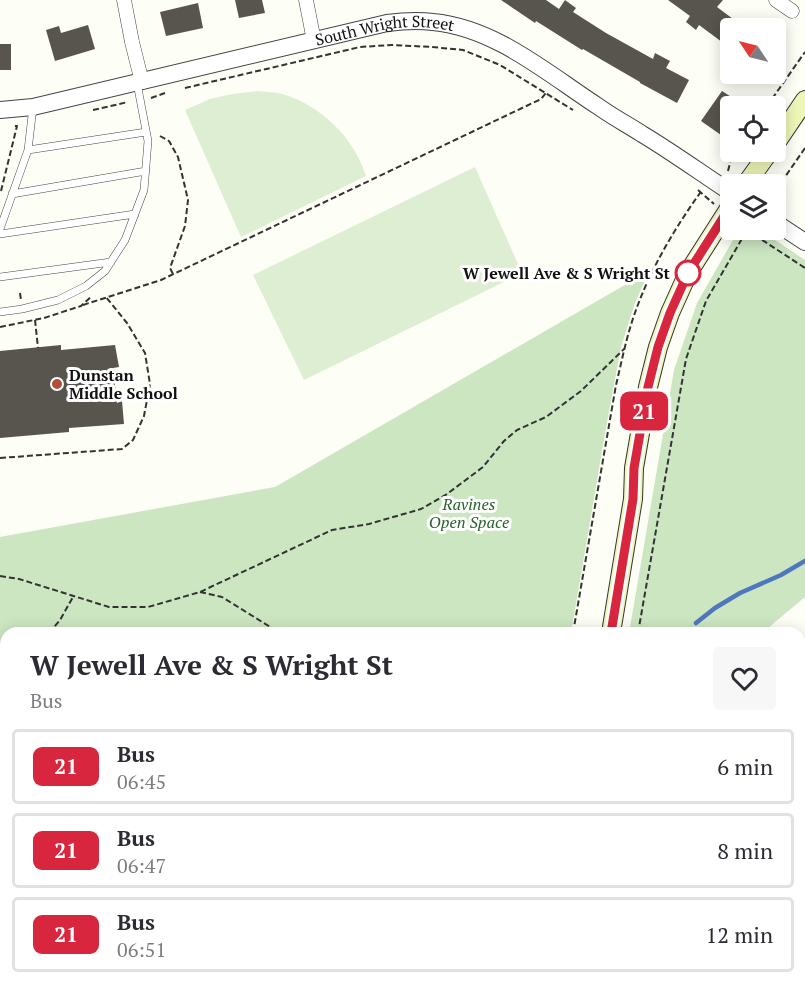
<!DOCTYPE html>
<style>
:root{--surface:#fff;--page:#f7f7f7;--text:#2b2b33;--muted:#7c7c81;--line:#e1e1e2}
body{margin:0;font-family:"PT Serif",serif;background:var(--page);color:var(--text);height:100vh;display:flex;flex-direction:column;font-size:22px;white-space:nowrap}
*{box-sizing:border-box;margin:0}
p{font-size:20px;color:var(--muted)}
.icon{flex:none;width:33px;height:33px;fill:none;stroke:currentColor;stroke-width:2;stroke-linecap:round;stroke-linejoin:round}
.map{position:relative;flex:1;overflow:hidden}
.sheet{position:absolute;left:0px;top:627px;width:806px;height:368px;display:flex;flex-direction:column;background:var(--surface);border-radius:18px 18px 0 0;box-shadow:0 3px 15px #0003}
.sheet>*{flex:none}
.badge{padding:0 12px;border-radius:9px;font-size:21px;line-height:39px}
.needle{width:39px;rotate:305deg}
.fabs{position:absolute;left:720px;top:18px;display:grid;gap:12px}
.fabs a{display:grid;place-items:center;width:66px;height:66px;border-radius:6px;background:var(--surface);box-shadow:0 3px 15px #0003;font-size:30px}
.map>.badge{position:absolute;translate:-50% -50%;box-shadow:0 0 0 3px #fff}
.round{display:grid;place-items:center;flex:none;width:63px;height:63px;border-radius:6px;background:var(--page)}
.headline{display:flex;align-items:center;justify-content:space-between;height:102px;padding:0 30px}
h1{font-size:28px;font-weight:700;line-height:45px}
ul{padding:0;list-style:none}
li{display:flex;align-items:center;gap:18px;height:75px;margin:0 12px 9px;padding:0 18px;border:3px solid var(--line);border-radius:6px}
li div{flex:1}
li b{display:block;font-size:22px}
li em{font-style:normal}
li .badge{min-width:66px;font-weight:700;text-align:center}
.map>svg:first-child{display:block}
.green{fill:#cce6c2}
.pitch{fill:#deeed2}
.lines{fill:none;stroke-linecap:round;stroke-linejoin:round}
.stream{stroke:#4f77be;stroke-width:4.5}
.building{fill:#58544e}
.service-casing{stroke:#444;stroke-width:8}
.minor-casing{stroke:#444;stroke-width:15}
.tertiary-casing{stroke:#444;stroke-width:18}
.secondary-casing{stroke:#333;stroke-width:20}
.path{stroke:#333;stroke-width:2;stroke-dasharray:6 3;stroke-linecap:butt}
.service{stroke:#fff;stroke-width:7}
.minor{stroke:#fff;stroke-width:14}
.tertiary{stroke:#fff;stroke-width:16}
.secondary{stroke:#eef6b8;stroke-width:18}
.line-casing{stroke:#fff;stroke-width:14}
.line{stroke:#d7263d;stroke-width:9}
.stop-dot{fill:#fff;stroke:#d7263d;stroke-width:3}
.poi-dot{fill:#b14f38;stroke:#fff;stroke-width:2}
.labels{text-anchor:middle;stroke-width:6;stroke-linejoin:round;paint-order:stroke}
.street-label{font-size:16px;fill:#111;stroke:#fff}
.stop-label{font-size:16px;font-weight:bold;fill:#111;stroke:#fff;text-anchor:end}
.poi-label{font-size:16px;font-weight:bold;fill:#111;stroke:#fff;text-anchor:start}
.park-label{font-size:16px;font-style:italic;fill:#276229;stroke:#fff}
</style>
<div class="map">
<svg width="805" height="994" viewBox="0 0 805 994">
<rect width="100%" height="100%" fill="#fdfef5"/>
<!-- green -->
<path class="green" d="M760,230l45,30v337l-43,36h-133l45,-263 23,-67 40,-70z
M649,271l-14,32 -14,44 -15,81 -35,205h-565v355l96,1 -9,5h-93v-457l275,-50z
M309,989h204l-1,5h-195z"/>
<!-- pitch -->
<path class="pitch" d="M258,91c8,1 16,1 24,3 38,11 72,43 84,82l-125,61 -56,-127 25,-11 22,-5z
M475,167l47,106 -218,107 -51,-105z"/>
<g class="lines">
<!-- stream -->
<path class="stream" d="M696,623l19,-15 25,-15 41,-18 24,-14
M0,758h2l4,-6
M0,856l6,-5"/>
</g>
<!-- building -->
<path class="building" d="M235,0h27l3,13 -26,5z
M501,0h45l13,9 6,-9 11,8 -3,4 33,21 47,26 2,-6 15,8 -4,7 23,12 -12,23 -37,-20v-1l-57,-33 -1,1 -46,-29 -1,2z
M668,0h55l-6,7 28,21h-15v20l-31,-23 -3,5 -10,-8 4,-6z
M198,3l5,25 -37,8 -6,-24z
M88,25l7,24 -40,12 -9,-31 13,-4 2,7z
M0,44h11v26h-11z
M722,91l23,15h-15v17l-9,12 -20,-14z
M61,345v5l54,-5 4,22 -6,1 4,35 5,-2 2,23 -55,4v4l-69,6v-87z"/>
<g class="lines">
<defs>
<path id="service" d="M28,150l118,-18
M12,194l134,-23
M0,229l28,-79 5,-43
M0,234l135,-20
M0,277l111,-15
M0,312l22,-3 36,-9 28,-14 19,-15 20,-31 19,-50 4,-49 -11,-58"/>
<path id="minor" d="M124,0l8,42 10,40
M306,0l8,41
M776,0l16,11
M800,722l5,-5
M800,737l5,7
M800,936l5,-2"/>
<g id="tertiary">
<path id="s1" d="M0,110l33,-3 354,-84c15,-2 31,-3 46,-1 63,6 115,52 166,85 14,10 29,18 43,27 30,18 59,39 88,58"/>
<path d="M776,223l29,19"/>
</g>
<path id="secondary" d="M776,143l29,-43
M746,184l23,-32
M611,633l22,-134 1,-31 14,-81 10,-40 12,-34 18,-40 42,-66
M550,994l1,-6"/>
</defs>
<!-- service casing -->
<use href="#service" class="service-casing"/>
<!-- minor casing -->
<use href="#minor" class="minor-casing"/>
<!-- tertiary casing -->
<use href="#tertiary" class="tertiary-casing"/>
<!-- secondary casing -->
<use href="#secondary" class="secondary-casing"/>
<!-- path -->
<path class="path" d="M185,88l175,-41 32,-2 40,2 31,3 37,15 73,45
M151,98l14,-5
M767,106l38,-54
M93,110l35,-8
M160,136l9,5 9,16 10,43 -3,26 -15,42 3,6
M728,171l3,-12 5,-7
M698,190l16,14
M776,190l29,-42
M1,191l16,-65h-5
M747,230l58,38
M20,293l1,7
M83,305l78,-25 380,-181 5,-6
M35,320l3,28
M0,327l44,-9 37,-12 11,-10
M0,458l122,-9 11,-9 11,-24 6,-32 -5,-31 -18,-30 -21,-26
M0,576l19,3 90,28h39l52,-15 132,-62 37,-6 52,-15 26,-15 36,-27 21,-26 13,-11 29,-13 35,-26 43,-42
M200,592l22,5 58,36
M49,633l11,-13 13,-23
M573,633l43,-248c6,-25 11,-51 20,-75 15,-42 39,-82 64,-117
M638,633l48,-274 20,-58 41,-71
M0,667l6,-3
M0,794l6,-1
M576,994l1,-6"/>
<!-- service -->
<use href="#service" class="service"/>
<!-- minor -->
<use href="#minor" class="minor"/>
<!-- tertiary -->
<use href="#tertiary" class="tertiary"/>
<!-- secondary -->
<use href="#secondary" class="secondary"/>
</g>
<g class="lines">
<defs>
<path id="line" d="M611,633l22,-134 1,-31 14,-81 10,-40 12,-34 18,-40 42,-66"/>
</defs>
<!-- line casing -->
<use href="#line" class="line-casing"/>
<!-- line -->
<use href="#line" class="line"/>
</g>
<!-- markers -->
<circle class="stop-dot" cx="688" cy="273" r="12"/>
<circle class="poi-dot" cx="57" cy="384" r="6"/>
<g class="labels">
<!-- street labels -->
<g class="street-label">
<text dy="6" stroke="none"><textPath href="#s1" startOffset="394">South Wright Street</textPath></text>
</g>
<!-- stop labels -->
<g class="stop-label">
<text x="670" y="279">W Jewell Ave &amp; S Wright St</text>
</g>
<!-- poi labels -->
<g class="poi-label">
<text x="69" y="381">Dunstan<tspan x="69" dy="18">Middle School</tspan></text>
</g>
<!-- park labels -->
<g class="park-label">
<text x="469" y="510">Ravines<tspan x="469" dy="18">Open Space</tspan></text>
</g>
</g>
</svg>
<div class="fabs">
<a><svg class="needle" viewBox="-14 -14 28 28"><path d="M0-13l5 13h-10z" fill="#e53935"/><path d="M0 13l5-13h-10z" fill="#7c7c81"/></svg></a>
<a><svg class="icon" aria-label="locate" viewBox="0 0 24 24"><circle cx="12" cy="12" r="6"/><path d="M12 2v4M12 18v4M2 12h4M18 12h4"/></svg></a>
<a><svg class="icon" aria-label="layers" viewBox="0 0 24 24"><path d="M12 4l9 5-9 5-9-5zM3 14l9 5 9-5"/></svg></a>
</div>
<b class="badge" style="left:644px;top:411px;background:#d7263d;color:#fff">21</b>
<section class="sheet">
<div class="headline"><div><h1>W Jewell Ave &amp; S Wright St</h1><p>Bus</p></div><a class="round"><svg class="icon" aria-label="heart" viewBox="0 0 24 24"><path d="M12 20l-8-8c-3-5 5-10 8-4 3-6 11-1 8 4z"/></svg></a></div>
<ul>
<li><span class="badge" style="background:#d7263d;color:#fff">21</span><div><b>Bus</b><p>06:45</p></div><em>6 min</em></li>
<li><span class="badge" style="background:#d7263d;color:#fff">21</span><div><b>Bus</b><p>06:47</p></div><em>8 min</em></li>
<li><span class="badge" style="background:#d7263d;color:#fff">21</span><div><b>Bus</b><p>06:51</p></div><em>12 min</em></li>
</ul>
</section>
</div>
